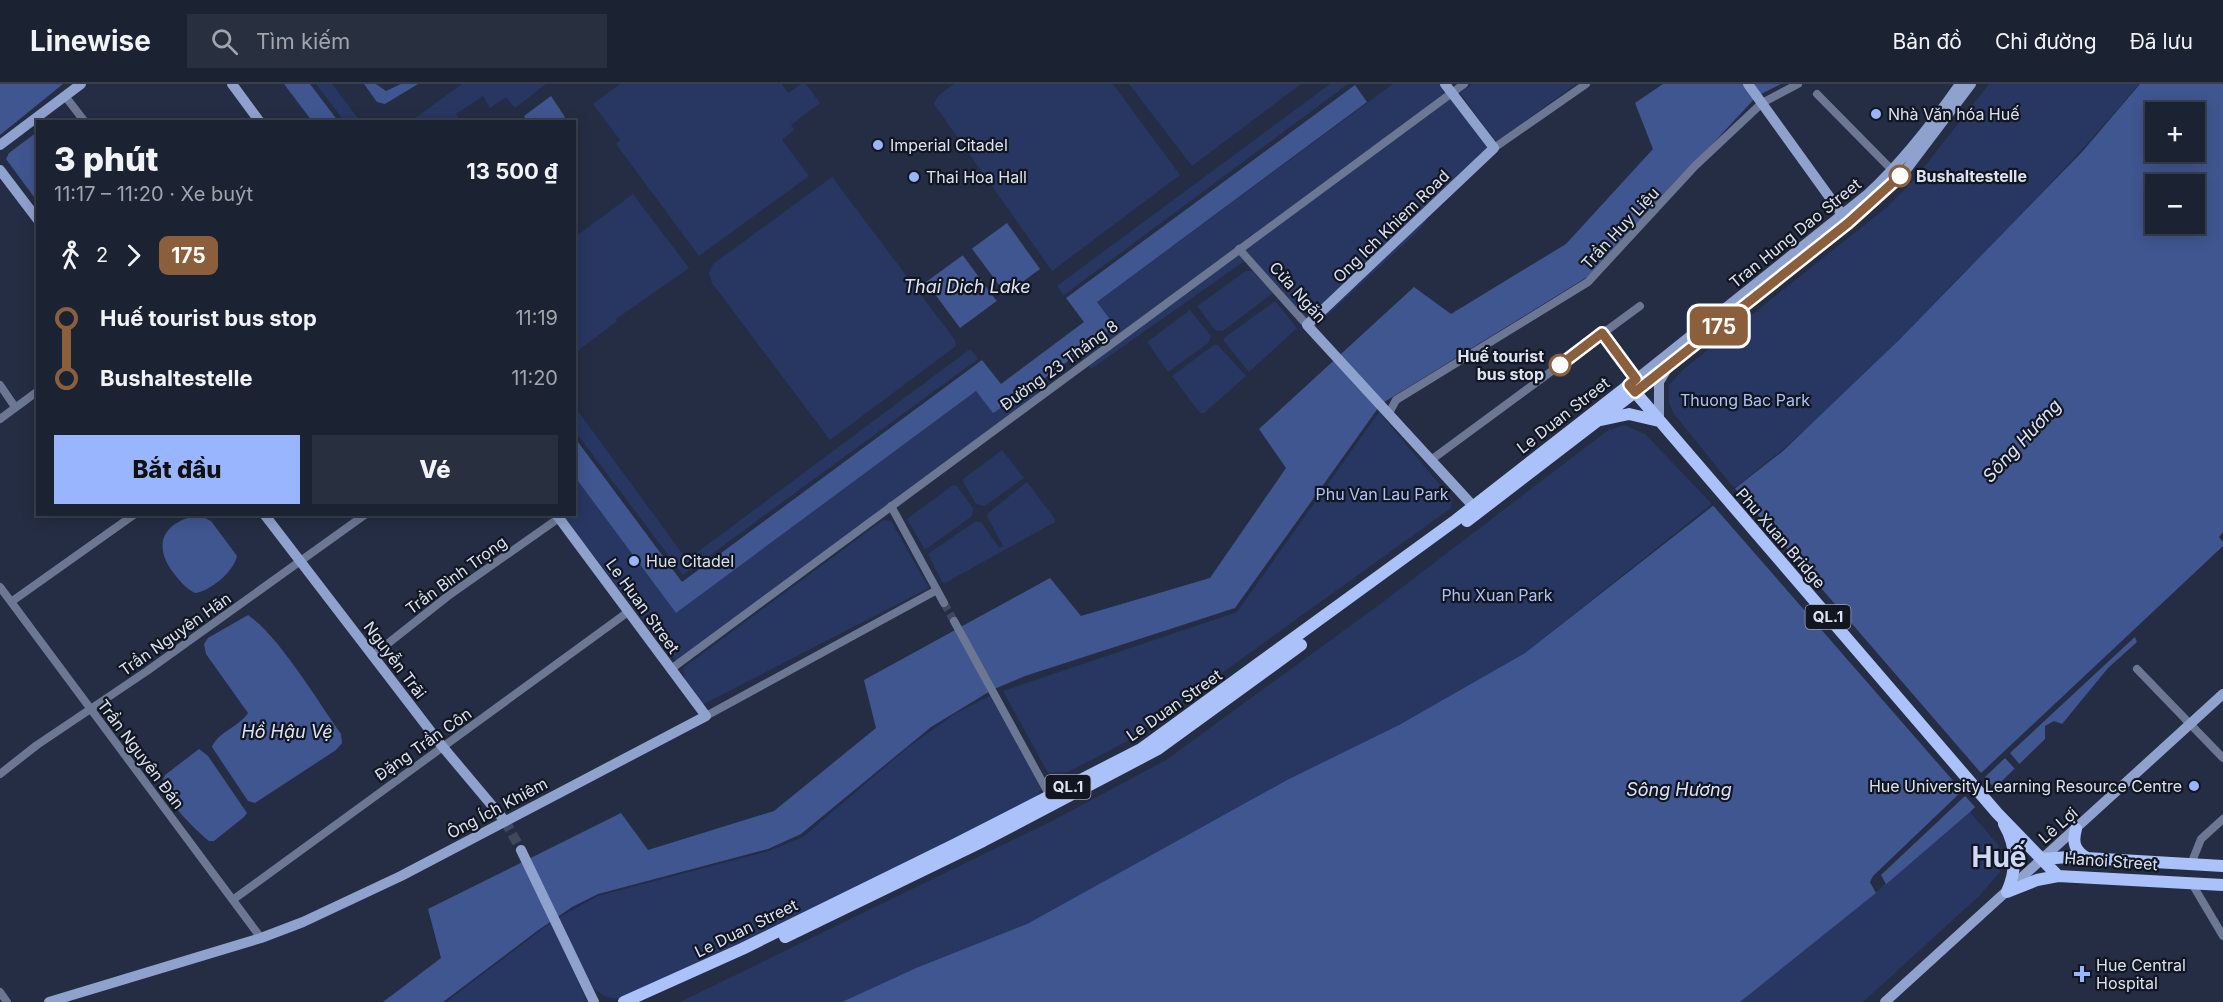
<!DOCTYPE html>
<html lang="vi">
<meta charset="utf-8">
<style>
:root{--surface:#1b2232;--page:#282f3e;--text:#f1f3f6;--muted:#a0a4ac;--line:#393f4d;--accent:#98b5fd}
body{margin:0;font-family:Inter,sans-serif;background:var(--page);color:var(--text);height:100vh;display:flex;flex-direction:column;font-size:22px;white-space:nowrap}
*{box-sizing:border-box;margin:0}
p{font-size:20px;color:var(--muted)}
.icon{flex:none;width:33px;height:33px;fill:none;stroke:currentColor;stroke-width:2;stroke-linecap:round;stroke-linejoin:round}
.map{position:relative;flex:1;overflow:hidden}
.sheet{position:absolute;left:36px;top:36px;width:540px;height:396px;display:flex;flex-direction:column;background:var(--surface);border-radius:0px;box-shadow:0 3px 15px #0003,0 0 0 2px var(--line)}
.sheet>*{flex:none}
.badge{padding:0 12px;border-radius:9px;font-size:21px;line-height:39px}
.buttons{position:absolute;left:2145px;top:18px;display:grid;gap:12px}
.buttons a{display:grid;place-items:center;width:60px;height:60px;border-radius:0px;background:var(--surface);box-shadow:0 3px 15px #0003,0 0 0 2px var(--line);font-size:30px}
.map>.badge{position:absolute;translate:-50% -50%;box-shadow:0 0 0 3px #fff}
.legs{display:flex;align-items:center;gap:9px;height:66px;padding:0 18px;font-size:20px}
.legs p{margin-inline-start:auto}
.headline{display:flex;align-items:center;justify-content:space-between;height:102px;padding:0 18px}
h1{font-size:33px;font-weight:800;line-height:45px}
.cta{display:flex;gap:12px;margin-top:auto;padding:12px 18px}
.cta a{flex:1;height:69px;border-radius:0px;background:var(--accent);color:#111;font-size:24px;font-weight:800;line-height:69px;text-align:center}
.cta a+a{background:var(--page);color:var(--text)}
ul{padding:0 18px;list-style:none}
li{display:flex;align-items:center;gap:21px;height:60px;font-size:22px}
li i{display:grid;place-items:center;width:9px;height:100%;margin:0 8px;background:currentColor}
li i::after{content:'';width:15px;height:15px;margin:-8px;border:4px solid;border-radius:50%;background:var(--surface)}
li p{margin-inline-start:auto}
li:first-child i{background:linear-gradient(#0000 50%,currentColor 0)}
li:last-child i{background:linear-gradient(currentColor 50%,#0000 0)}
header{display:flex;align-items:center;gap:36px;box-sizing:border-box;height:84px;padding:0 30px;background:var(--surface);border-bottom:2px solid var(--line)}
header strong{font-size:28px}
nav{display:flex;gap:33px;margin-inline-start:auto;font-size:21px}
.search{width:420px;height:54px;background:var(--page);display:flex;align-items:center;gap:15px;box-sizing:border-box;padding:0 21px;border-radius:0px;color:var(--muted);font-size:22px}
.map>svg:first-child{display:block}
.green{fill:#273762}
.water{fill:#405690;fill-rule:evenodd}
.pier{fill:#242d43}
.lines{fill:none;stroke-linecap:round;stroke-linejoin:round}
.street-tunnel{stroke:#40485d;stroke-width:8;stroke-dasharray:8 4;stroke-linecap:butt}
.secondary-tunnel{stroke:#40485d;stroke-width:10;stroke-dasharray:10 5;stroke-linecap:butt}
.street{stroke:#6c7893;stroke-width:8}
.secondary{stroke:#8fa1cd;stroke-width:10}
.primary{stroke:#aac1f9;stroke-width:12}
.line-1-casing{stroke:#fff;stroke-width:14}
.line-1{stroke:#8b5e3c;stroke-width:9}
.poi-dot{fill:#98b5fd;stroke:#121620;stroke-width:2}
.stop-1-dot{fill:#fff;stroke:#8b5e3c;stroke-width:3}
.labels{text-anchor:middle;stroke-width:4.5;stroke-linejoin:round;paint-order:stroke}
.shield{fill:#121620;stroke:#9fa5b2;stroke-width:1.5}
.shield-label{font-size:15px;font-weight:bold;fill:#dce2f1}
.poi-label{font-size:16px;fill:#dce2f1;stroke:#121620;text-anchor:start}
.stop-label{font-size:16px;font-weight:bold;fill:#dce2f1;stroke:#121620;text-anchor:start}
.street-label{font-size:16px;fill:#dce2f1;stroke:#121620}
.park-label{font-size:16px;fill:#aec3f7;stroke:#121620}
.water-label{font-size:18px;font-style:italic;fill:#dce4f6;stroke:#121620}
.town-label{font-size:28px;font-weight:bold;fill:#cdd9f6;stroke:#121620}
</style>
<header>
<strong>Linewise</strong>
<div class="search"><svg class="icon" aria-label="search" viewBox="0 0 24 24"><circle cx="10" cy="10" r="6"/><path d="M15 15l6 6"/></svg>Tìm kiếm</div>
<nav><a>Bản đồ</a><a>Chỉ đường</a><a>Đã lưu</a></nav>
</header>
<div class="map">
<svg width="2223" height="918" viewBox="0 0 2223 918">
<rect width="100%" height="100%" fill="#242d43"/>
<!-- green -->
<path class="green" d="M316,0h16l28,37h-16z
M462,0h84l-31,24 -9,-11 -16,11 -7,-12 -27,18 5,7h-50z
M620,0h162l6,9 13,-9h5l14,19 -29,22 3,5 -12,10 27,36 -110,80 -83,-112 4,-4 -27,-36z
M954,0h159l67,91 -128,96 -118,-167 4,-8z
M1129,0h172l-109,82z
M1330,0h18l-284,211 -7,-9z
M1393,0h47l48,65 -68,68 7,3 -10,12 -109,101 -59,-70 -6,-1 -152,107 -13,-16 37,-27 -18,-24z
M1472,0h104l-80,58 -36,-49z
M1989,0h150c-59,71 -124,137 -189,203 -68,71 -137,142 -216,201l-60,-74 -5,-11v-18l16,-17 202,-161 27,-27z
M832,93l123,163 1,6 -126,94 -118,-157 -3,-11 4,-8z
M633,110l56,74 -73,51 1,2 -42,32v-116z
M1246,187h7l20,22 -50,38 -8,-1 -18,-24z
M1275,217l22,27 -48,44 -25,-31v-3z
M1190,226l21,26 -3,7 -40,29 -21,-30z
M1214,261h4l28,31 -42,37h-4l-28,-37z
M970,265l8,10 -295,216 -108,-144v-24l112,153z
M1033,303l6,10 -361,267 -116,-149 12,-1 1,-37 101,136 300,-222 17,21z
M1379,328l73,87 -1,9 -325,234 -58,30 -20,1 -45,-82 234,-79z
M1624,341l21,9 67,70 -187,149 -126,72 -112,55 -260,144 -111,44 -74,34h-162l372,-181 114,-61 213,-155 228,-174z
M1002,366l22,28 -39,28 -9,-2 -14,-24z
M1027,398l28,37v3l-110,61 -3,-1 -14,-28 48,-33 6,2 17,25 4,-2 -16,-30 1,-3z
M953,401l4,1 16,22 -1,8 -47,34 -18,-31z
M883,436l8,1 38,67 -227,117 -17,-24 -2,-13z
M992,611l49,94 -6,11 -285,139 -130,60 -14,-2 -12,-8 -35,-68 1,-4 38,-21 171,-45 34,-14 103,-88 50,-36z
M1970,728l28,33 4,15 -2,12 -21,24 -116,106h-123l136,-109z
M549,840h4l34,78h-141z"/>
<!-- water -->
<path class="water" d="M0,0h63l-63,51z
M284,0h26l28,37h-26z
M364,0h12l10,7 15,-7h17l-33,20 -8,-2z
M1663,0h118l-24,12 -165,178 -211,130 -146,204 -210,68 -33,14 -61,37 -130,107 -33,15 -170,45 -26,13 -35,24 -94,71h-60l58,-44 -13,-49 193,-96 27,37 126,-39 102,-83 -12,-48 186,-102 31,38 129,-38 76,-110 -27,-39 155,-142 37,27 115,-70 87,-95 -18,-46z
M2140,0h83v448l-4,5 4,5v10l-89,83 3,7 -29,26 -46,56 -8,-3 -9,5v13l-75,73 -94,81 -136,109h-898l74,-34 111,-44 260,-144 112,-55 126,-72 258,-202 115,-110 184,-189zM2156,28h38v40h-38zM2156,100h38v40h-38z
M1355,1l12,17 -270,200 18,24 -82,61 -40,26 -17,-22 -300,222 -101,-136v-39l107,144 300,-222 19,24 83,-62 -18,-24z
M551,12l14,21 -5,4h-33l-3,-5z
M37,48v69l-31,-42 3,-6z
M1007,139l33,46 -80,59 -34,-46z
M199,431l12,6 26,35c-3,15 -26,35 -42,37 -10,-5 -16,-13 -23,-22 -21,-30 -5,-50 27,-56z
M248,531c31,21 70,87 93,119l1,9 -6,7 -81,53 -7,-2 -36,-54c6,-15 27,-20 36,-34l-42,-59 -2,-10 4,-6z
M199,665l9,7 39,57 -3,4 -30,24h-5c-19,-16 -39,-36 -47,-59l3,-7z"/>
<!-- pier -->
<path class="pier" d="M970,162l38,51 -9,7 -38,-51z
M1732,401l249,288 242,-227v9l-213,198 11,13 -5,4 -11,-12 -20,19 11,13 -19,19 -12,-13 -84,79 5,9 -10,9 -6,-11 3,-6 89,-85 -252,-289z"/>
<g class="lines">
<!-- street-tunnel -->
<path class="street-tunnel" d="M944,519l10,18"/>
<!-- secondary-tunnel -->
<path class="secondary-tunnel" d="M505,737l16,29"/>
<!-- street -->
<path class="street" d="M1817,10l76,77
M65,12l20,26
M1494,64l92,-64
M1239,165l68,76
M1603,249l33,46
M0,301l15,22
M1389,329l7,-13 192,-118 107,-116 67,-63 36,-19
M0,335l38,-28
M1431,376l209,-154
M891,422l53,97
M0,503l261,351
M11,518l124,-88
M954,537l96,175
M372,572l76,-60 111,-78
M671,585l793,-585
M2137,585l86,89
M706,632l231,-126
M0,690l37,-29 110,-74 219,-157
M2191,780l10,-25 22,-20
M2191,798l32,54
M234,815l394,-287
M0,908l7,10"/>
<!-- secondary -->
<path class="secondary" d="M232,0l28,38
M1445,0l49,64 -187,177 166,181
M1748,0l98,136
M0,61l81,-61
M0,86l38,50
M1629,301l239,-191c35,-33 64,-70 92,-110
M1635,308l241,-192 30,-30 65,-86
M1659,336v-38l6,-10
M264,430l178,232 63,75
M521,766l73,152
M49,918l212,-64 42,-16 98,-46 305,-160 -150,-202
M1885,918l338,-308"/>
<!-- primary -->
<path class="primary" d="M1601,336l28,-6 30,7
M1467,437l168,-129
M2004,740c13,22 13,45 3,68
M2076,745c-4,14 -1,22 11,29
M2042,775l27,-2 154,9
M2007,808l30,-12 21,-4 165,9
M785,853l198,-96 175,-92 143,-104
M624,918l118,-53 214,-105 185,-95 315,-229 173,-135 368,428 61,63"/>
</g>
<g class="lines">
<defs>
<path id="line-1" d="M1560,281l42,-32 34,46 -7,6 6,7 213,-169 52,-47"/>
</defs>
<!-- line-1 casing -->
<use href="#line-1" class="line-1-casing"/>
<!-- line-1 -->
<use href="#line-1" class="line-1"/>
</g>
<!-- markers -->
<g class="poi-dot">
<circle cx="1876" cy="30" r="6"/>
<circle cx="878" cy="61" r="6"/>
<circle cx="914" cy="93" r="6"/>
<circle cx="634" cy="477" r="6"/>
<circle cx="2194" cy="702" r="6"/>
<path d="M2079 881h6v6h6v6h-6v6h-6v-6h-6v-6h6z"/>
</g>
<g class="stop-1-dot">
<circle cx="1900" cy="92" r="10"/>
<circle cx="1560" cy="281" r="10"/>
</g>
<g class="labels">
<!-- shield labels -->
<g class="shield">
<rect x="1805.5" y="521" width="45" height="24" rx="4.5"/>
<rect x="1045.5" y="691" width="45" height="24" rx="4.5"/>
</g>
<g class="shield-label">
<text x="1828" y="538">QL.1</text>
<text x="1068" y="708">QL.1</text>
</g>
<!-- poi labels -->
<g class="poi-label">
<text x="1888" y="36">Nhà Văn hóa Huế</text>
<text x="890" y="67">Imperial Citadel</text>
<text x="926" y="99">Thai Hoa Hall</text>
<text x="646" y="483">Hue Citadel</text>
<text x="2182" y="708" text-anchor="end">Hue University Learning Resource Centre</text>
<text x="2096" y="887">Hue Central<tspan x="2096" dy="18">Hospital</tspan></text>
</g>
<!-- stop labels -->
<g class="stop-label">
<text x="1916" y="98">Bushaltestelle</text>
<text x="1544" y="278" text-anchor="end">Huế tourist<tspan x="1544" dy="18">bus stop</tspan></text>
</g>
<!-- street labels -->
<g class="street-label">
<text transform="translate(1391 142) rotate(-44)" y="6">Ong Ich Khiem Road</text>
<text transform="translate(1620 144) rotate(-47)" y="6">Trần Huy Liệu</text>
<text transform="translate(1795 149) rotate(-39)" y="6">Tran Hung Dao Street</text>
<text transform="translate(1298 208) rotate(48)" y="6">Cửa Ngăn</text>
<text transform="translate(1059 281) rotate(-36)" y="6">Đường 23 Tháng 8</text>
<text transform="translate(1563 331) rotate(-38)" y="6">Le Duan Street</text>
<text transform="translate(1781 454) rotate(49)" y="6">Phu Xuan Bridge</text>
<text transform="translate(456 491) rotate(-36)" y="6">Trần Bình Trọng</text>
<text transform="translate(643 522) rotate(54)" y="6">Le Huan Street</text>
<text transform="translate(175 550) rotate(-35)" y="6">Trần Nguyên Hãn</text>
<text transform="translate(395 576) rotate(53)" y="6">Nguyễn Trãi</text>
<text transform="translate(1174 621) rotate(-35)" y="6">Le Duan Street</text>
<text transform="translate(423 660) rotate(-35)" y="6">Đặng Trần Côn</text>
<text transform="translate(141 670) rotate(53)" y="6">Trần Nguyên Đán</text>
<text transform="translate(497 724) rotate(-28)" y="6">Ông Ích Khiêm</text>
<text transform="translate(2058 741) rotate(-41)" y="6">Lê Lợi</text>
<text transform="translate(2111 777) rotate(4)" y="6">Hanoi Street</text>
<text transform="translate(746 844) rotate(-26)" y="6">Le Duan Street</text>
</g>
<!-- park labels -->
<g class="park-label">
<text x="1745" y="322">Thuong Bac Park</text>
<text x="1382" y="416">Phu Van Lau Park</text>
<text x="1497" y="517">Phu Xuan Park</text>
</g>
<!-- water labels -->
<g class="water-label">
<text x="967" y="209">Thai Dich Lake</text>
<text transform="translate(2022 357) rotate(-47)" y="6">Sông Hương</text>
<text x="287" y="654">Hồ Hậu Vệ</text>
<text x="1679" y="712">Sông Hương</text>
</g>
<!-- town labels -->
<g class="town-label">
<text x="1999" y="783">Huế</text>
</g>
</g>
</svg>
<div class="buttons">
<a>+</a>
<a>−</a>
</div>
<b class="badge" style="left:1719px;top:242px;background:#8b5e3c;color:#fff">175</b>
<section class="sheet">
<div class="headline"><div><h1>3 phút</h1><p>11:17 – 11:20 · Xe buýt</p></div><b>13 500 ₫</b></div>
<div class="legs"><svg class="icon" aria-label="walk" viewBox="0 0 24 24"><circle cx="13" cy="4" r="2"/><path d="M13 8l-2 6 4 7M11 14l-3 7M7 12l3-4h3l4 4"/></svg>2<svg class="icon" aria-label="forward" viewBox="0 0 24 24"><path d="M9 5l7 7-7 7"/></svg><b class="badge" style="background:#8b5e3c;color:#fff">175</b></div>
<ul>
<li><i style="color:#8b5e3c"></i><b>Huế tourist bus stop</b><p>11:19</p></li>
<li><i style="color:#8b5e3c"></i><b>Bushaltestelle</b><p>11:20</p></li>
</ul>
<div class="cta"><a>Bắt đầu</a><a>Vé</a></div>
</section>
</div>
